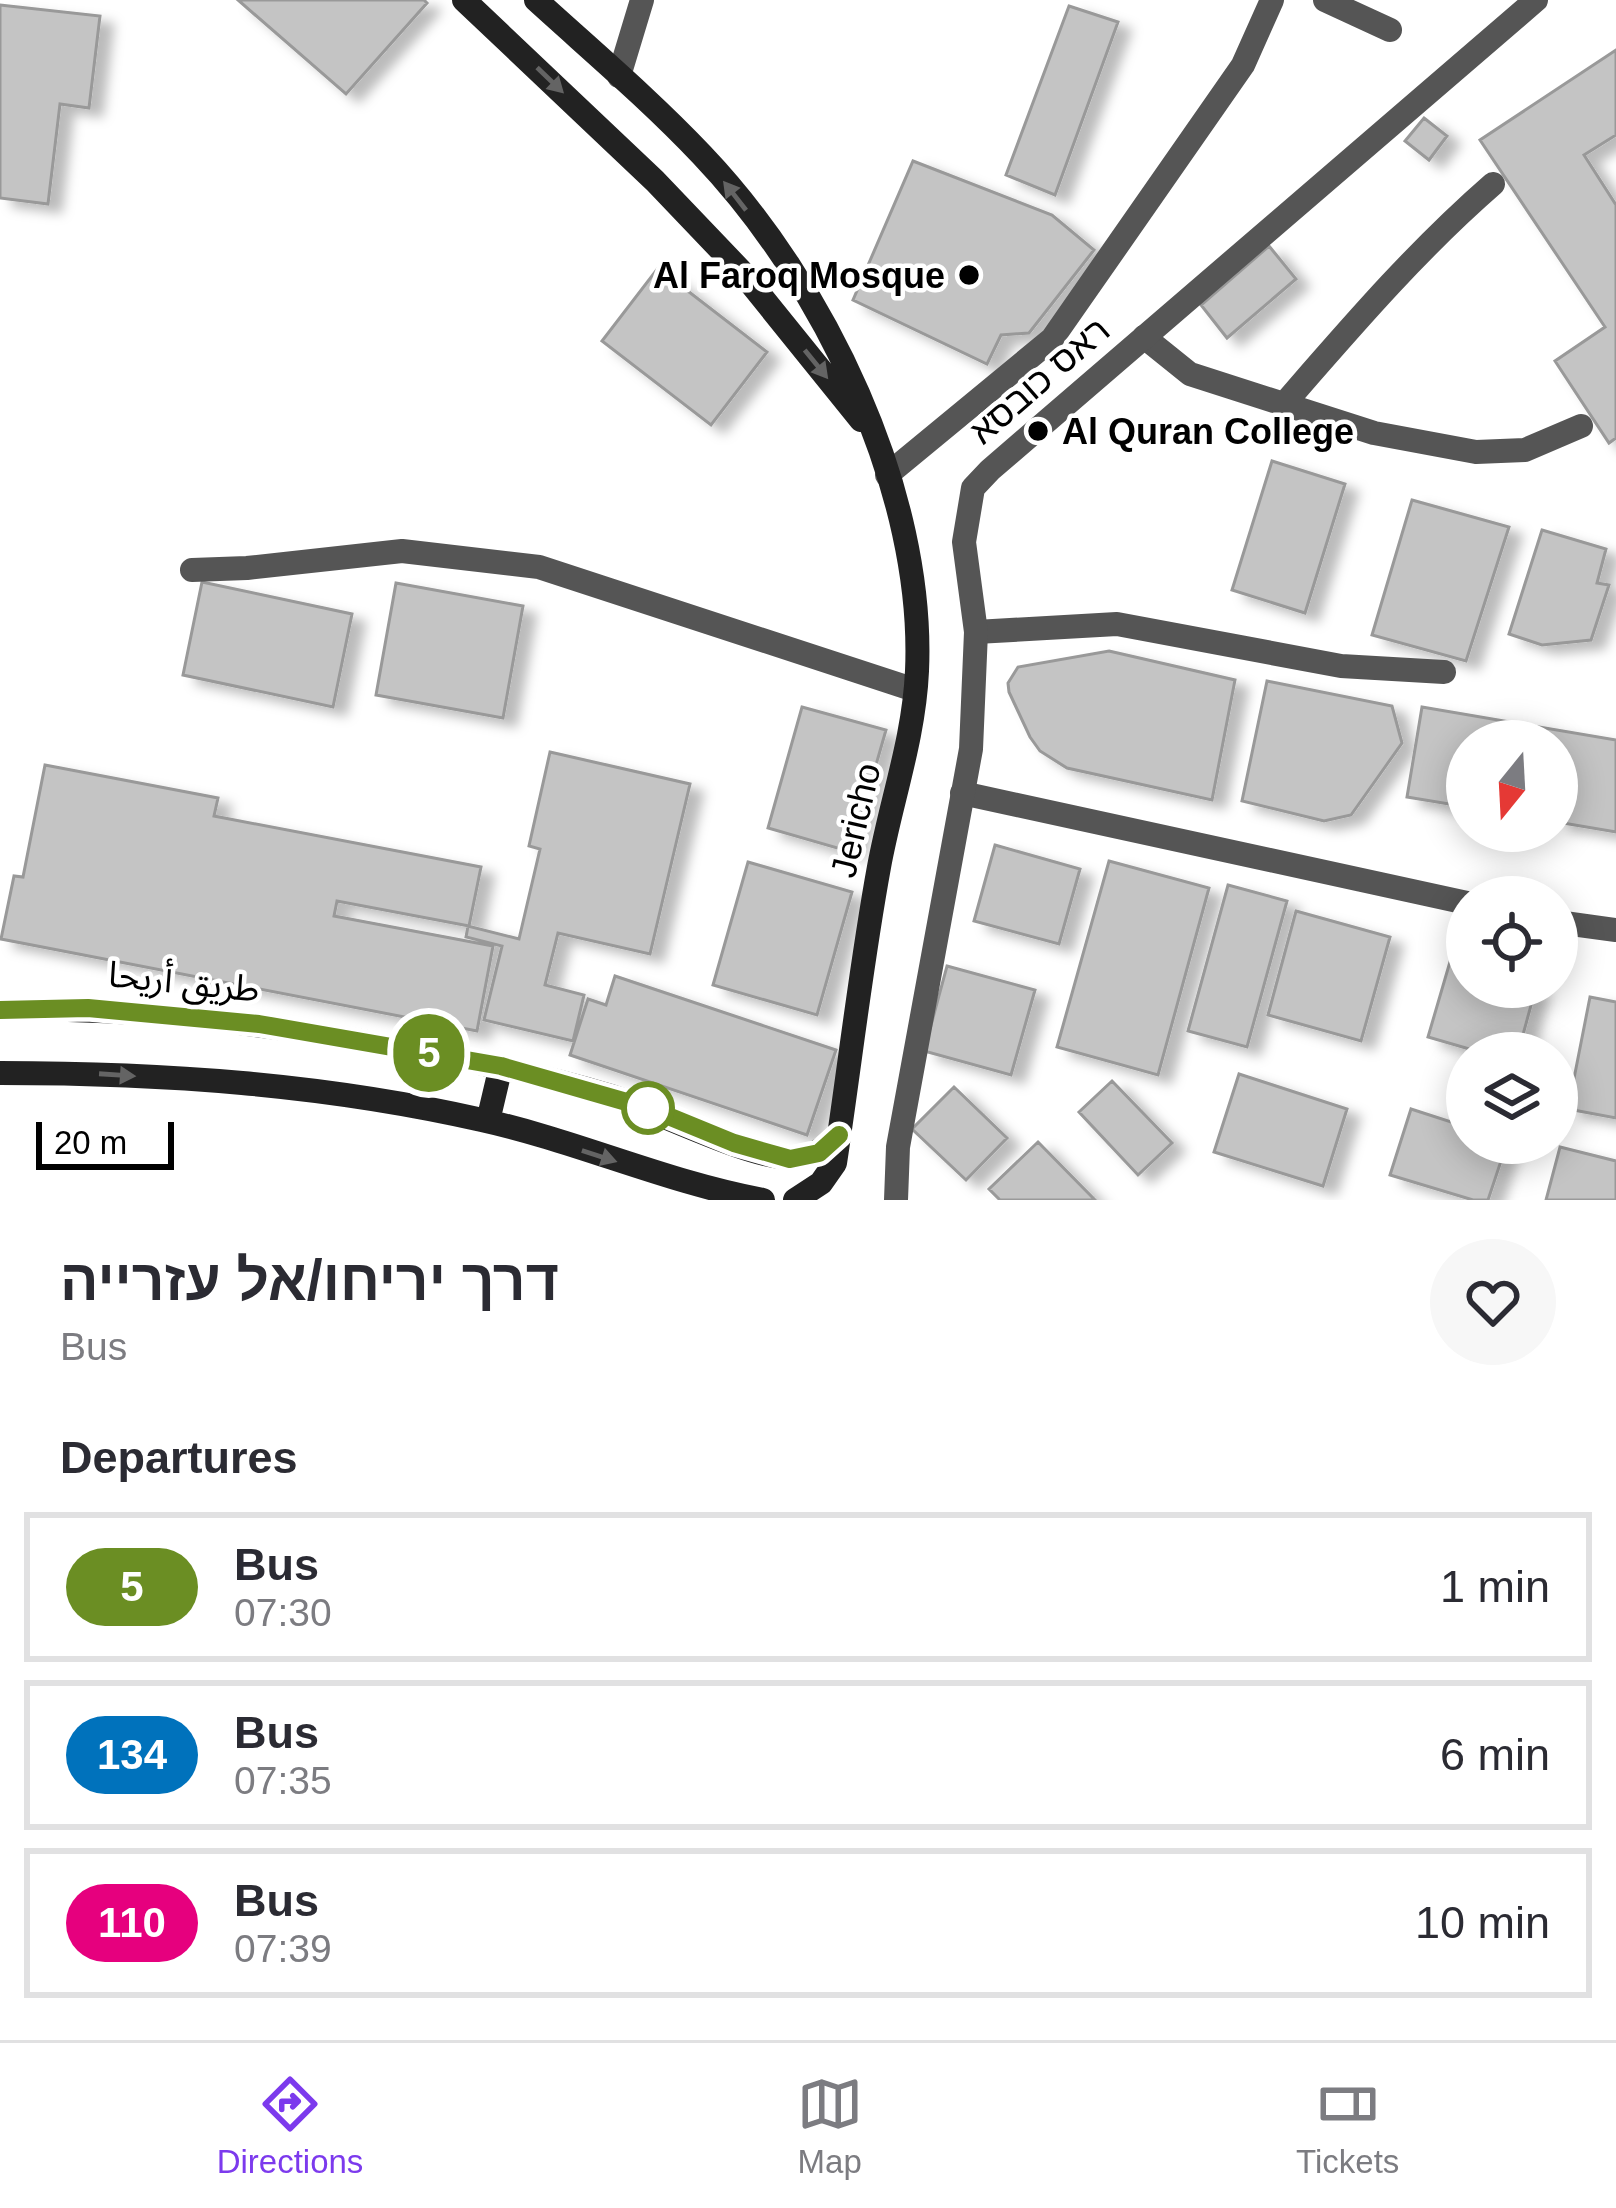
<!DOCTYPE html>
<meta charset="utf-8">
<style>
:root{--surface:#fff;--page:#f7f7f7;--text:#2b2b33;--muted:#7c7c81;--line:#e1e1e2;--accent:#7c3aed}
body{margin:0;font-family:Arial,"Noto Sans Arabic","Noto Sans Hebrew",sans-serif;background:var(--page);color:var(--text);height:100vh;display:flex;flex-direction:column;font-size:45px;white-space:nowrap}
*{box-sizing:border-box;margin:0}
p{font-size:39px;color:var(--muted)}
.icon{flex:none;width:66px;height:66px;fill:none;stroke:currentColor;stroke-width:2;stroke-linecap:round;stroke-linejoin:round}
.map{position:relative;height:1200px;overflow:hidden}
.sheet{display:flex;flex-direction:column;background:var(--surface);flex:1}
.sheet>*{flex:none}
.badge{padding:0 24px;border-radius:39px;font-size:42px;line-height:78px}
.needle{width:78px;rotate:198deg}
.buttons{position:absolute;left:1446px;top:720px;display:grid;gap:24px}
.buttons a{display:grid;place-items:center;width:132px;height:132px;border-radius:50%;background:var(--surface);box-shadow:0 6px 30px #0003;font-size:60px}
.scale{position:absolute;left:36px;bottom:30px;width:138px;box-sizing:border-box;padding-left:12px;border:6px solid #000;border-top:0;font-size:33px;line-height:42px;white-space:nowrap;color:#000;-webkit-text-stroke:9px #fff;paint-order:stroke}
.map>.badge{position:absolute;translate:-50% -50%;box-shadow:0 0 0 6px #fff}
h2{padding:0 60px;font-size:45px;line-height:108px}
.round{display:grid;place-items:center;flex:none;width:126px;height:126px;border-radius:63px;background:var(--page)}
.summary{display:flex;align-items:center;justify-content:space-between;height:204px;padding:0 60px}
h1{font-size:57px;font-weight:700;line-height:90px}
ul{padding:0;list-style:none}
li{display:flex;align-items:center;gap:36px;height:150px;margin:0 24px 18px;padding:0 36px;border:6px solid var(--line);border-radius:0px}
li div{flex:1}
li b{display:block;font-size:45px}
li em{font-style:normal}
li .badge{min-width:132px;font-weight:700;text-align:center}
.menu{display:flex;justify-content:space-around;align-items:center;height:168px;border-top:3px solid var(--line);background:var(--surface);font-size:33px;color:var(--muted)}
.menu a{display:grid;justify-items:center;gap:6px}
.menu .selected{color:var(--accent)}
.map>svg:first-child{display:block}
.building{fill:#c4c4c4;stroke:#999;stroke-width:3;filter:url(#shadow)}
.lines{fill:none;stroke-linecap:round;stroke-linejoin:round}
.service{stroke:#555;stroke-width:24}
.minor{stroke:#555;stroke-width:24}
.tertiary{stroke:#555;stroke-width:24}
.secondary{stroke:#222;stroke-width:24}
.oneway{fill:#646464}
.line-casing{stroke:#fff;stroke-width:27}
.line{stroke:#6b8e23;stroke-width:18}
.poi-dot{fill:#000;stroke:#fff;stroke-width:4.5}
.stop-dot{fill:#fff;stroke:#6b8e23;stroke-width:6}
.labels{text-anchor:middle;stroke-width:9;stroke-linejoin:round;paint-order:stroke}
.poi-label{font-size:36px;font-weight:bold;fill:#000;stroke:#fff;text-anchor:end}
.street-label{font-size:36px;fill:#000;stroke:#fff}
</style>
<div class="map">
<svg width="1616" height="1200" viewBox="0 0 1616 1200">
<defs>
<filter id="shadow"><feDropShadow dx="13" dy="8" stdDeviation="6" flood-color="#0004"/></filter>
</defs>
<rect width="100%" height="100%" fill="#fff"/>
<!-- building -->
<path class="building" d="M238,0h186l3,3 -81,91z
M0,5l100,11 -11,92 -29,-4 -12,100 -48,-6z
M1069,6l49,16 -63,173 -49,-20z
M1616,50v85l-32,20 32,50v233l-7,5 -54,-82 50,-34 -125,-187z
M1424,118l23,18 -18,24 -24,-19z
M913,161l139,54 42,35 -65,83 -28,2 -14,29 -134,-64z
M1269,246l27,33 -69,59 -26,-33z
M658,268l109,84 -56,73 -109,-84z
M1272,461l73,23 -40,129 -73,-23z
M1412,500l97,27 -43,134 -94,-26z
M1542,530l64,19 -9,34 12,2 -18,55 -49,5 -33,-11z
M202,582l150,32 -19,93 -150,-32z
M396,583l127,23 -20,112 -127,-23z
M1109,651l126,29 -23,120 -145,-32 -27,-17 -10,-14 -21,-45 -1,-9 10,-16z
M1267,681l125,25 10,37 -51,72 -27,6 -82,-20z
M802,707l84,23 -35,122 -83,-24z
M1422,707l194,33v92l-59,-10v-81h-90v66l-60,-10z
M550,752l140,32 -40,170 -92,-21 -13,52 39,10 -11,46 -89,-21 18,-74 -36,-9 2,-11 51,13 21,-90 -11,-3z
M45,765l173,33 -4,18 267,51 -12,59 -132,-25 -3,15 159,30 -16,85 -476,-92 13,-63 9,1z
M995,845l85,24 -21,75 -85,-23z
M1109,861l100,27 -51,187 -101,-28z
M748,862l104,30 -35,123 -104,-30z
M1228,885l59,16 -40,146 -59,-16z
M1296,911l94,26 -29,104 -93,-26z
M1454,948l13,3v36h69l-18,66h-35l-55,-16z
M947,966l88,24 -24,85 -87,-24z
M615,976l221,74 -29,85 -237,-80 18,-56 18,6z
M1590,997l26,5v116l-48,-9z
M1239,1074l108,35 -24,77 -109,-34z
M1112,1081l60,62 -34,32 -59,-63z
M954,1087l53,51 -41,42 -54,-51z
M1411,1109l56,18v16h40l-19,57h-15l-83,-25z
M1038,1142l57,58h-95l-11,-11z
M1560,1147l56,14v39h-70z"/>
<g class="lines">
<!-- service -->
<path class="service" d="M1325,0l65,30
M1144,337l46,37 184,59 102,19 49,-2 56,-24
M1284,404c67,-77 132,-153 209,-220
M887,475l165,-136 191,-274 29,-65"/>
<!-- minor -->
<path class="minor" d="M619,76l23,-76
M192,570l55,-2 155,-17 137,16 376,123
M976,632l141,-8 224,42 103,6
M962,793l505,110
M1557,922l59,8"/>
<!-- tertiary -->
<path class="tertiary" d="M896,1200l2,-53 73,-398 5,-117 -12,-90 9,-54 17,-18 546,-470"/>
<!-- secondary -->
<path class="secondary" d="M464,0l191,181 85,89 121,150
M536,0c56,51 114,100 166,155 122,128 223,337 215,516 -3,68 -26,130 -38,196 -18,98 -29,197 -44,296l-14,20 -26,17
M0,1010c122,-3 242,11 362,31 84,15 167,30 249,55 46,15 138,62 180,62 21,0 34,-10 48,-23
M0,1073c162,0 323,11 482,47 95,21 184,62 281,80
M488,1121l13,-55"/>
</g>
<!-- one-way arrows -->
<defs><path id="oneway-solid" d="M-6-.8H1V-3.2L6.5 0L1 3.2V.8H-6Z" transform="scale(3)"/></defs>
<g class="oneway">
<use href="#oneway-solid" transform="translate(550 80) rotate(44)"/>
<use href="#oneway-solid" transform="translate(735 196) rotate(-128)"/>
<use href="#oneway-solid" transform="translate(816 364) rotate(51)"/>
<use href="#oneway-solid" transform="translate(117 1075) rotate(4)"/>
<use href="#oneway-solid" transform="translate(599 1156) rotate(18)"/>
</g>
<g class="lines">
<defs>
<path id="line" d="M0,1010l88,-2 171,16 242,42 150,43 83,34 56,16 29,-6 20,-18"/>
</defs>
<!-- line casing -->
<use href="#line" class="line-casing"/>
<!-- line -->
<use href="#line" class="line"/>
</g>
<!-- markers -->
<g class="poi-dot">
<circle cx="969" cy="275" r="12"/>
<circle cx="1038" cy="431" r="12"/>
</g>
<circle class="stop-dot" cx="648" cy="1108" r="24"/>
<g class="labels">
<!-- poi labels -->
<g class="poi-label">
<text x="945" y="288">Al Faroq Mosque</text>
<text x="1062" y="444" text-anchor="start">Al Quran College</text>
</g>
<!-- street labels -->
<g class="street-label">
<text transform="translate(1039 380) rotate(-41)" y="13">ראס כובסא</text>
<text transform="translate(855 820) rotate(-77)" y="13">Jericho</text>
<text transform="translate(184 981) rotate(6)" y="13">طريق أريحا</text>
</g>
</g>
</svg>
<div class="buttons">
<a><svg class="needle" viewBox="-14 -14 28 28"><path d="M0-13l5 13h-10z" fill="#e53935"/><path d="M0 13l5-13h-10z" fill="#7c7c81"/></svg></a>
<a><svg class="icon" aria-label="locate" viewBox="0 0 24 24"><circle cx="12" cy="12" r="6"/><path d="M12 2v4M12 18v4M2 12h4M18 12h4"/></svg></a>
<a><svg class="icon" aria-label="layers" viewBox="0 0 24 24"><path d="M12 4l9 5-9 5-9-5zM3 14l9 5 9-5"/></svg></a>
</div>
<div class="scale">20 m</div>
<b class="badge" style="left:429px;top:1053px;background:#6b8e23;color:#fff">5</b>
</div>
<section class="sheet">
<div class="summary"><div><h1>דרך יריחו/אל עזרייה</h1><p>Bus</p></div><a class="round"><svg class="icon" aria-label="heart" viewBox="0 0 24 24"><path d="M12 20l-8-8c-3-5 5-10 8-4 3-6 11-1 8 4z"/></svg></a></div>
<h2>Departures</h2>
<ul>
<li><span class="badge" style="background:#6b8e23;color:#fff">5</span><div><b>Bus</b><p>07:30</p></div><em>1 min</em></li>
<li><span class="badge" style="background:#0072bc;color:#fff">134</span><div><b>Bus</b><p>07:35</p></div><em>6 min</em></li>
<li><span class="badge" style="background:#e6007e;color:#fff">110</span><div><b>Bus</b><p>07:39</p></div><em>10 min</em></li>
</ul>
</section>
<nav class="menu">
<a class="selected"><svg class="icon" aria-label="directions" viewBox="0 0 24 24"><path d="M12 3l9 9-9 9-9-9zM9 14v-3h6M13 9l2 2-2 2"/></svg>Directions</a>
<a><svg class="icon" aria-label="map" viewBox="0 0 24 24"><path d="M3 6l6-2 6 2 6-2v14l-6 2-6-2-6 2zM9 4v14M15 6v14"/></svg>Map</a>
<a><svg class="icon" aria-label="tickets" viewBox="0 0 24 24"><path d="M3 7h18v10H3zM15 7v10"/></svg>Tickets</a>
</nav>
